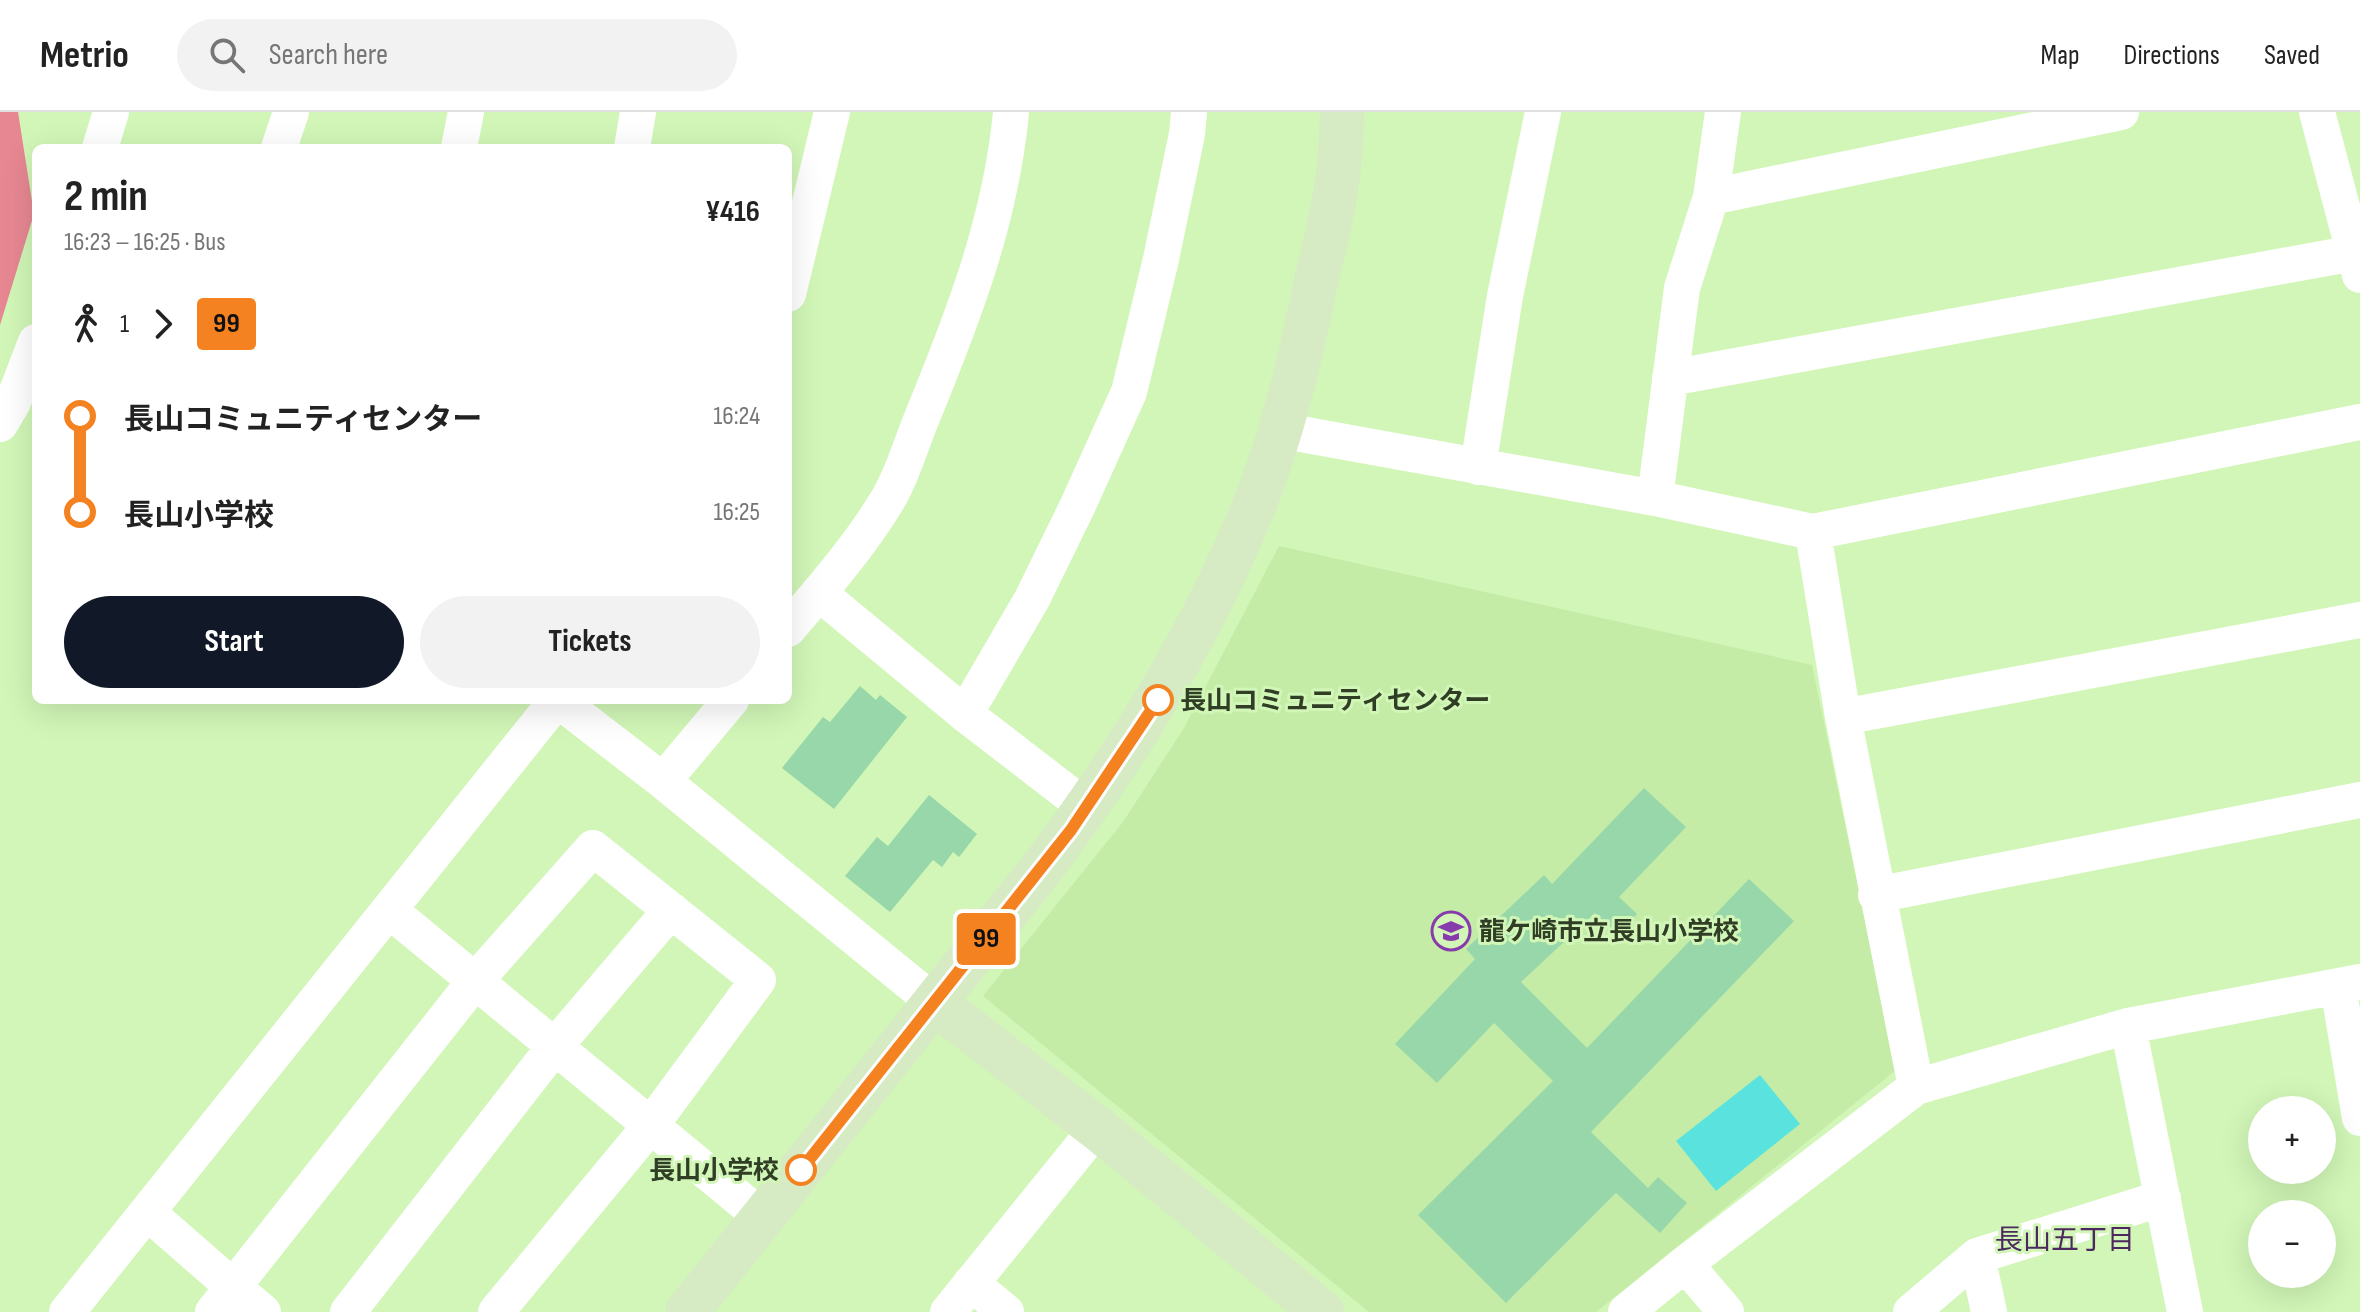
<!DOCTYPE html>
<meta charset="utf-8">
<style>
:root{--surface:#fff;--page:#f2f2f2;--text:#222;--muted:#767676;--line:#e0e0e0;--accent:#111827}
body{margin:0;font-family:"Sofia Sans Condensed","Noto Sans JP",sans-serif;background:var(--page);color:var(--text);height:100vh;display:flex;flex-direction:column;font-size:30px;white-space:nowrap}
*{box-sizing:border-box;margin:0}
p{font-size:26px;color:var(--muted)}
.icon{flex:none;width:44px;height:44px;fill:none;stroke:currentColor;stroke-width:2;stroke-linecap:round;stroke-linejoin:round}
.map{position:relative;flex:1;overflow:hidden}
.panel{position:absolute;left:32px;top:32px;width:760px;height:560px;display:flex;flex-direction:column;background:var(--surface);border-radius:12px;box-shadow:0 8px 32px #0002}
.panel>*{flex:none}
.badge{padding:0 16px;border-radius:6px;font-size:28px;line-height:52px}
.buttons{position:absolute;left:2248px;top:984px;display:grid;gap:16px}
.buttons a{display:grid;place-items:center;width:88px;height:88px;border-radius:50%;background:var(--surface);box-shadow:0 8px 32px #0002;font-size:40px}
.map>.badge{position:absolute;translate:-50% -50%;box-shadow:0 0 0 4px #fff}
.legs{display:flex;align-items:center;gap:12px;height:88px;padding:0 32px;font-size:26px}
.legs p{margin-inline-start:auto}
.overview{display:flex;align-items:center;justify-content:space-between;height:136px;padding:0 32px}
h1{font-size:44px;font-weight:700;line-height:60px}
.button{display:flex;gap:16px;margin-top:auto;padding:16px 32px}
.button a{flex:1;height:92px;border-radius:48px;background:var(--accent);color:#fff;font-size:32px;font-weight:700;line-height:92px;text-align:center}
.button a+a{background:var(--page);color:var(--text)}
ul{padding:0 32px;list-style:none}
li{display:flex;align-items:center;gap:28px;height:96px;font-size:30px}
li i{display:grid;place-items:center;width:12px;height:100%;margin:0 10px;background:currentColor}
li i::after{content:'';width:20px;height:20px;margin:-10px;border:6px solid;border-radius:50%;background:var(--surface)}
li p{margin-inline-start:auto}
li:first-child i{background:linear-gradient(#0000 50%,currentColor 0)}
li:last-child i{background:linear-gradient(currentColor 50%,#0000 0)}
header{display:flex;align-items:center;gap:48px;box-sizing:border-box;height:112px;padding:0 40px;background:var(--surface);border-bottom:2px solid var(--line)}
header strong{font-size:38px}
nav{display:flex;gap:44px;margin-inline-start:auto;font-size:28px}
.search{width:560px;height:72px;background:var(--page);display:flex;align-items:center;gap:20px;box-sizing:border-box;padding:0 28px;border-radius:44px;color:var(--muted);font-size:30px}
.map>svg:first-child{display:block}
.built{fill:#c4eca6}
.forest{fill:#e78792}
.water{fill:#59e2de}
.building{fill:#97d7a9}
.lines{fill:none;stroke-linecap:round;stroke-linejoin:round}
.street{stroke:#fff;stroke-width:36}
.secondary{stroke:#d6eac4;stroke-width:44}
.line-1-casing{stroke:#fff;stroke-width:18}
.line-1{stroke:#f58220;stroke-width:12}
.stop-1-dot{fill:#fff;stroke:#f58220;stroke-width:4}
.labels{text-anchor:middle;stroke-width:6;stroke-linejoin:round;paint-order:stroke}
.stop-label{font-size:26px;font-weight:bold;fill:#303e25;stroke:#d1f6b7;text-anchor:start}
.poi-label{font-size:26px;font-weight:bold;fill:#303e25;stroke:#d1f6b7;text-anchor:start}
.neighbourhood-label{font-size:28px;fill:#4c285f;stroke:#d1f6b7}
</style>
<header>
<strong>Metrio</strong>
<div class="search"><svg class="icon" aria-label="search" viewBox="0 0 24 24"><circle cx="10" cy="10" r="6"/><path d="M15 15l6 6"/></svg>Search here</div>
<nav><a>Map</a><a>Directions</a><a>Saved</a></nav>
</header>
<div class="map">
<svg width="2360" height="1200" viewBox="0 0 2360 1200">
<rect width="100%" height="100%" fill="#d1f6b7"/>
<!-- built -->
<path class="built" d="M1279,434l533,119 84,405 -300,242h-227l-386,-316 140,-174 61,-94z"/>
<!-- forest -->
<path class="forest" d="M0,0h18l16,102 -34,111z"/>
<!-- water -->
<path class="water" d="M1760,963l40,49 -84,67 -40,-50z"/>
<!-- building -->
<path class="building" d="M860,574l16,14 4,-5 27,22 -73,92 -52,-41 41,-51 7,5z
M1644,676l42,39 -67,70 18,17 -19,21 -23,-22 -74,69 66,66 162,-169 45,42 -203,211 57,56 10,-11 29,26 -27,30 -44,-40 -110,110 -88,-88 135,-134 -59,-58 -57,60 -42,-39 80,-85 -9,-10 78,-74 8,9z
M929,683l48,39 -18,23 -6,-5 -11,15 -9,-7 -43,52 -45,-36 32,-39 11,9z"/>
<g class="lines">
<!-- street -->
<path class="street" d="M2317,0l43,163
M100,36l11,-36
M279,36l12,-36
M459,36l7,-36
M632,36l6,-36
M1711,85l410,-85
M788,182l44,-182
M1670,266l684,-125
M0,312l13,-22 23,-60
M1279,318l376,68 158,34 30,185 73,370
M1478,355l27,-171 38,-184
M1655,386l27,-210 29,-91 12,-85
M1813,420l547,-110
M819,481l146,121 122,94
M788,517c34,-40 70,-81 97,-125 16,-25 25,-57 36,-84 41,-100 80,-199 90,-308
M558,588l105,81 272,222
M965,602l67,-115 46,-94 51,-113 32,-133 26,-125 2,-22
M1843,605l517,-97
M663,669l68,-81
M1876,783l484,-95
M389,798l374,308
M2338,874l22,132
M2128,914l57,286
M147,1100l86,75 242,-306 118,-133 165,132 -107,145 -155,187
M1977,1144l12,56
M1685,1152l41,48
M971,1171l35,29
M67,1200l490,-612
M213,1200l20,-25 30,25
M348,1200l207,-266 116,-136
M948,1200l149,-184
M1626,1200l59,-48 231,-177 212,-61 232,-44
M1911,1200l66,-56 186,-58"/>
<!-- secondary -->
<path class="secondary" d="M935,891l162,125 225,184
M687,1200l351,-439c87,-114 161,-233 215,-365 29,-71 47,-148 62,-222 9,-39 20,-80 24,-119 2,-18 2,-37 3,-55"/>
</g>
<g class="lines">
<defs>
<path id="line-1" d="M801,1058l270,-340 87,-130"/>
</defs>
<!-- line-1 casing -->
<use href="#line-1" class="line-1-casing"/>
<!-- line-1 -->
<use href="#line-1" class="line-1"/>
</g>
<!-- icons -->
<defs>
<symbol id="school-ring" viewBox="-11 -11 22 22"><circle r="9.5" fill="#d1f6b7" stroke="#873bac" stroke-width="1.5"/><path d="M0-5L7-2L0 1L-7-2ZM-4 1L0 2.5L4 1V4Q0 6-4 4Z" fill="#873bac"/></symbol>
</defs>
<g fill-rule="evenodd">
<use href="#school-ring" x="1429" y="797" width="44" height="44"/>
</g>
<!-- markers -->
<g class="stop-1-dot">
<circle cx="1158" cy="588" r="14"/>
<circle cx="801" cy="1058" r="14"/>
</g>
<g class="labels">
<!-- stop labels -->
<g class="stop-label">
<text x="1180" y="597">長山コミュニティセンター</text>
<text x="779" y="1067" text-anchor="end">長山小学校</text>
</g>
<!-- poi labels -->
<g class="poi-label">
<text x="1479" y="828">龍ケ崎市立長山小学校</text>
</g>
<!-- neighbourhood labels -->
<g class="neighbourhood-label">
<text x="2065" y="1137">長山五丁目</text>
</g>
</g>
</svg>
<div class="buttons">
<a>+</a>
<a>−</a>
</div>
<b class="badge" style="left:986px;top:827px;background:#f58220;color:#111">99</b>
<section class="panel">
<div class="overview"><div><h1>2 min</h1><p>16:23 – 16:25 · Bus</p></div><b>¥416</b></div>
<div class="legs"><svg class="icon" aria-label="walk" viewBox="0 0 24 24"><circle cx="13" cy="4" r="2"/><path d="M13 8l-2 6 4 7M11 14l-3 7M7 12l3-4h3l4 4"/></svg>1<svg class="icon" aria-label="forward" viewBox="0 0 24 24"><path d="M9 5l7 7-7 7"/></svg><b class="badge" style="background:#f58220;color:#111">99</b></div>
<ul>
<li><i style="color:#f58220"></i><b>長山コミュニティセンター</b><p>16:24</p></li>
<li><i style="color:#f58220"></i><b>長山小学校</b><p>16:25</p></li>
</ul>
<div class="button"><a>Start</a><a>Tickets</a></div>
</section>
</div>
